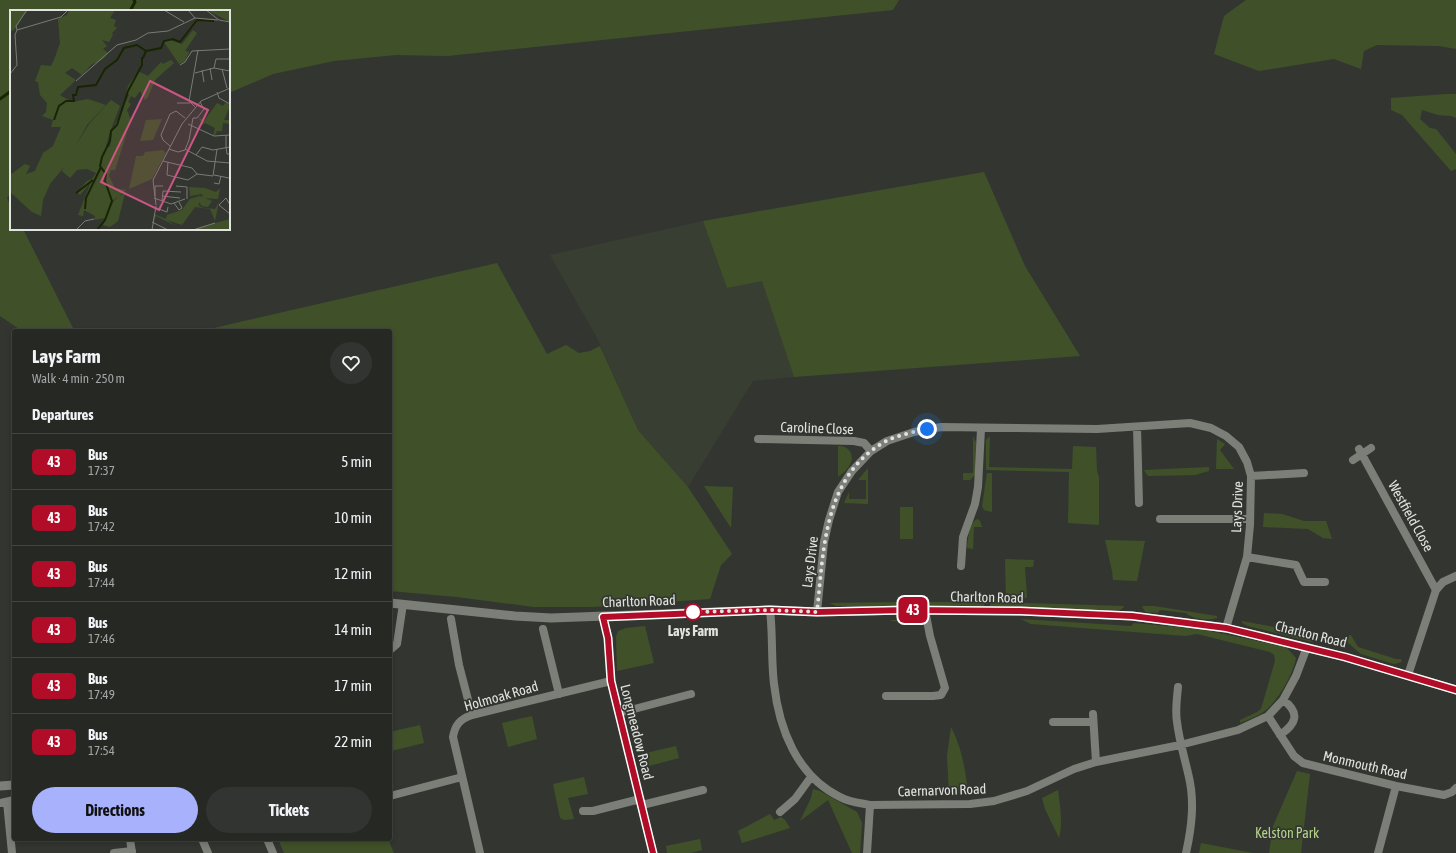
<!DOCTYPE html>
<meta charset="utf-8">
<style>
:root{--surface:#262824;--page:#323431;--text:#f1f3f6;--muted:#a4a6a6;--line:#424441;--accent:#a7b1fc}
body{margin:0;font-family:"Asap Condensed",sans-serif;background:var(--page);color:var(--text);height:100vh;display:flex;flex-direction:column;font-size:15px;white-space:nowrap}
*{box-sizing:border-box;margin:0}
p{font-size:13px;color:var(--muted)}
.icon{flex:none;width:22px;height:22px;fill:none;stroke:currentColor;stroke-width:2;stroke-linecap:round;stroke-linejoin:round}
.map{position:relative;flex:1;overflow:hidden}
.side{position:absolute;left:12px;top:329px;width:380px;height:512px;display:flex;flex-direction:column;background:var(--surface);border-radius:4px;box-shadow:0 2px 6px #0003,0 0 0 1px var(--line)}
.side>*{flex:none}
.badge{padding:0 8px;border-radius:6px;font-size:14px;line-height:26px}
.you{position:absolute;width:20px;height:20px;margin:-10px;border:3px solid #fff;border-radius:50%;background:#1a73e8;box-shadow:0 0 0 6px #1a73e833}
.map>.badge{position:absolute;translate:-50% -50%;box-shadow:0 0 0 2px #fff}
h2{padding:0 20px;font-size:15px;line-height:36px}
.round{display:grid;place-items:center;flex:none;width:42px;height:42px;border-radius:21px;background:var(--page)}
.head{display:flex;align-items:center;justify-content:space-between;height:68px;padding:0 20px}
h1{font-size:19px;font-weight:700;line-height:30px}
.cta{display:flex;gap:8px;margin-top:auto;padding:8px 20px}
.cta a{flex:1;height:46px;border-radius:24px;background:var(--accent);color:#111;font-size:16px;font-weight:700;line-height:46px;text-align:center}
.cta a+a{background:var(--page);color:var(--text)}
ul{padding:0;list-style:none}
li{display:flex;align-items:center;gap:12px;height:56px;padding:0 20px;border-top:1px solid var(--line)}
li div{flex:1}
li b{display:block;font-size:15px}
li em{font-style:normal}
li .badge{min-width:44px;font-weight:700;text-align:center}
.map>svg:first-child{display:block}
.built{fill:#383e31}
.green{fill:#405129}
.lines{fill:none;stroke-linecap:round;stroke-linejoin:round}
.stream{stroke:#182503;stroke-width:3}
.minor{stroke:#7c7f78;stroke-width:8}
.tertiary{stroke:#7c7f78;stroke-width:9}
.line-casing{stroke:#fff;stroke-width:9}
.line{stroke:#b10d28;stroke-width:6}
.walk{stroke:#e1e3df;stroke-width:4;stroke-dasharray:0 7.2}
.stop-dot{fill:#fff;stroke:#b10d28;stroke-width:2}
.labels{text-anchor:middle;stroke-width:3.5;stroke-linejoin:round;paint-order:stroke}
.street-label{font-size:14px;fill:#e1e3df;stroke:#333630}
.stop-label{font-size:14px;font-weight:bold;fill:#e1e3df;stroke:#333630}
.park-label{font-size:14px;fill:#b3d38b;stroke:#333630}
.inset-river{fill:none;stroke:#182503;stroke-width:2}
.inset-road{fill:none;stroke:#797b76;stroke-width:1}
.view{fill:#cb5583;fill-opacity:0.15;stroke:#cb5583;stroke-width:2}
.inset-edge{fill:none;stroke:#e1e3df;stroke-width:2}
</style>
<div class="map">
<svg width="1456" height="853" viewBox="0 0 1456 853">
<rect width="100%" height="100%" fill="#333630"/>
<!-- built -->
<path class="built" d="M703,221l24,67 35,-8 32,97 -41,4 -65,106 -50,-57 -41,-92 -47,-83z"/>
<!-- green -->
<path class="green" d="M0,0h899l-6,10 -446,46 -51,-1 -62,6 -61,13 -44,19v-82h-218v182l-4,5 4,9v22h12l51,101 -2,1h-31l-3,-3 -3,3h-13l-22,-15z
M1246,0h210v49l-17,-3 -62,-1 -13,6 -3,18 -27,-10 -75,12 -45,-17 10,-38z
M1447,94h9v24l-5,-2 -13,-1 -16,-5 -2,9 10,9 6,1 20,25v15l-5,2 -49,-56 -11,-5v-12z
M984,172l41,94 55,90 -286,21 -32,-96 -35,7 -24,-67z
M497,263l50,91 19,-9 13,8 11,-2 10,-5 38,84 50,57 44,67 -11,11 -11,34 -117,8h-59l-77,-10 -67,-6v-260h-189z
M973,436l3,6 -1,33 -5,5h-7v-7h9l1,-1z
M990,436l-1,31 83,2 1,-23 23,1 1,24 2,6v48l-31,-2 1,-51 -83,-2v-30z
M1217,439l8,5 -5,6 14,19h-18z
M838,446c11,-1 18,10 11,20 -2,4 -7,8 -11,11z
M1209,467v4l-14,4 -46,1 -2,-1 -3,-5z
M868,468v36l-24,-1 5,-11v7h17v-19h-8z
M987,473h5v39l-8,-2 -2,-4z
M704,486l29,1 -2,41z
M900,507h13v32h-13z
M1264,513l18,1 22,7h22l6,18 -9,-1 -15,-9 -45,-2z
M978,519l2,2 2,6h-8l-1,22 -6,-1c1,-8 2,-27 11,-29z
M1105,540l40,1 -8,40 -24,-1 -1,-9z
M1005,559l29,1 -1,7h-8l2,31h-21z
M905,602l-4,4h-65l-7,-3z
M911,602h76l1,2h-4v2l-71,-1z
M990,602l134,4 -1,2 -3,2h-14l-116,-4z
M1142,606h12l63,10v2c-8,3 -26,1 -31,-5l-26,-3 -2,3 -13,-1z
M900,615h17l6,4 -5,3 -27,-1v-1h5z
M1021,619l110,7 3,-3 66,6 86,18 10,11c-3,16 -17,41 -30,52 -7,6 -17,9 -26,13v-3l17,-8 4,-3 14,-48 -1,-6 -4,-3 -73,-18 -12,2 -154,-12z
M1242,621l75,14 -1,5 -4,2 -64,-16 -6,-3z
M645,626l9,37 -37,8 -1,-34 2,-6 8,-3z
M1349,635h2l7,12 38,12h5l1,3 -8,2 -33,-10 -14,-12z
M532,716l5,23 -29,8 -6,-24z
M420,725l4,18 -33,8 -1,-19z
M951,727c11,21 14,42 17,65l-19,2 -2,-38z
M676,746l3,12 -34,9 -3,-13z
M1297,771l13,3 -9,79h-32l4,-27z
M584,777l4,17 -20,4 6,21 -10,1 -4,-2 -7,-34z
M813,789l7,2 37,21 5,11 -2,30h-8l-24,-53 -28,21 11,-23z
M1058,790c2,16 5,32 1,48l-14,-29 -3,-11z
M770,814l4,6 7,-3 4,3 5,8 -48,15 -4,-12z
M278,839h110l6,14h-110z
M700,839l2,11 -11,3h-24l-1,-7z
M1201,843l52,10h-54z"/>
<g class="lines">
<!-- stream -->
<path class="stream" d="M130,11l5,-9 -1,-2
M0,99l11,-8"/>
<!-- minor -->
<path class="minor" d="M1137,427l2,76
M758,439l96,2 10,2 7,8
M1359,449l77,141
M1353,460l18,-12
M1251,476l53,-3
M1160,519h90
M1247,557l49,8 8,17h21
M961,566l2,-29 12,-33 3,-17 3,-58
M770,610c3,25 1,49 4,74 5,45 23,92 66,113 9,5 20,6 30,8l100,-1 24,-3 33,-10 47,-22 22,-7 84,-17 58,-15 30,-14 15,-16 13,-24 11,-29
M817,612l7,-70 5,-22 9,-28 14,-21 19,-20 16,-10 27,-9 27,-5 156,2 93,-6 21,5 15,8 13,11 8,15 4,14 -1,49 -3,32 -21,71
M603,617l5,21 3,43 42,172
M451,619l8,46 13,50
M543,629l16,65
M390,650l7,-6 6,-40
M1408,675l28,-85 7,-8 13,-6
M1178,687c-1,11 -3,24 -1,35 2,17 7,34 11,51 7,27 4,53 -2,80
M886,696h47l8,-1 4,-7 -15,-52 -5,-26
M619,713l72,-19
M1093,714l3,48
M1268,716l26,40 9,7 93,23 48,9 8,-3 4,-4
M1053,722h40
M1280,735c16,-11 21,-22 3,-35
M390,796l72,-19
M7,802l5,51
M0,803l14,-3
M642,805l61,-15
M583,811h10l47,-12
M780,812l15,-13 16,-22
M130,839l2,14
M202,839l6,14
M267,839l6,14
M114,853l18,-2
M480,853l-27,-116c2,-12 7,-18 19,-22l139,-34
M867,853l3,-48
M1378,853l18,-67"/>
<!-- tertiary -->
<path class="tertiary" d="M390,603l125,13 36,2 219,-8 47,2 90,-2 113,1 112,5 94,12 119,29 111,33
M0,786l14,-1"/>
</g>
<g class="lines">
<defs>
<path id="line" d="M653,853l-42,-172 -3,-43 -5,-21 167,-7 47,2 90,-2 113,1 112,5 94,12 119,29 111,33"/>
</defs>
<!-- line casing -->
<use href="#line" class="line-casing"/>
<!-- line -->
<use href="#line" class="line"/>
<!-- walk -->
<path class="walk" d="M693,612l77,-2 47,2c7,-63 6,-136 69,-171 12,-6 28,-9 41,-12"/>
</g>
<!-- markers -->
<circle class="stop-dot" cx="693" cy="612" r="8"/>
<g class="labels">
<!-- street labels -->
<g class="street-label">
<text transform="translate(817 428) rotate(2)" y="5">Caroline Close</text>
<text transform="translate(1237 507) rotate(-88)" y="5">Lays Drive</text>
<text transform="translate(1411 516) rotate(61)" y="5">Westfield Close</text>
<text transform="translate(810 562) rotate(-83)" y="5">Lays Drive</text>
<text transform="translate(987 597) rotate(1)" y="5">Charlton Road</text>
<text transform="translate(639 601) rotate(-2)" y="5">Charlton Road</text>
<text transform="translate(1311 634) rotate(14)" y="5">Charlton Road</text>
<text transform="translate(501 696) rotate(-16)" y="5">Holmoak Road</text>
<text transform="translate(637 732) rotate(76)" y="5">Longmeadow Road</text>
<text transform="translate(1365 765) rotate(13)" y="5">Monmouth Road</text>
<text transform="translate(942 790) rotate(-2)" y="5">Caernarvon Road</text>
</g>
<!-- stop labels -->
<g class="stop-label">
<text x="693" y="636">Lays Farm</text>
</g>
<!-- park labels -->
<g class="park-label">
<text x="1287" y="838">Kelston Park</text>
</g>
</g>
<!-- overview -->
<g transform="translate(10 10)">
<rect width="220" height="220" fill="#333630"/>
<path d="M0,0h17l-12,19 -5,3zM59,0h46l-5,8 6,2 -2,6 3,2 -5,5 1,2 -4,7 -7,-2 5,6 -4,3 5,4 -5,6 -12,6 -9,10 -10,-7 -7,5 11,7 -16,15 12,7 16,-3 18,6 -19,20 -23,42 -14,17 -7,16 -2,16 -9,-4 -22,-20v-17l15,-11 5,2 -4,8 9,-3 8,-18 10,-7 8,-19h-10l2,-7 -11,-4 4,-4 1,-9 -7,-8 -2,-13 -3,-1 6,-16 10,1 3,-6 6,-17 -2,-24 9,-4zM197,0h10l1,4v-4h12v12zM183,20l4,3 -12,18 4,1 -4,9 -6,3 -15,-22 6,-2 12,4zM161,50l3,3 -19,17 -7,17 -3,3 -5,-9 -5,7 -4,-2 -3,6 3,2 -4,6 4,10 -16,50h-4l-2,6 6,12 11,2 -7,6 6,-3 -7,28 -8,6 -7,-2 10,-23 6,-6 -8,6 -6,16 -11,2 1,-4 -11,-6 -1,6 -5,-1 13,-33 -11,13 -3,-3 10,-11 5,-2 4,-6 -9,-4 -10,1 -7,8 -8,-7 8,-16 19,-31 22,-24 9,6 -10,26 -4,14 4,1 2,-16 17,-36 -3,-3 2,-6 10,-15 10,5 13,-14 2,2zM216,92l4,4 -6,14h6v4l-7,-1 -1,8h-5l-2,4h-2l2,-7 -10,-5 -6,4 3,-4 -4,-6 6,4 13,-18 6,3zM152,109l-9,21 -13,1 6,-21zM153,140l3,3 -14,26 -23,10 7,-33h7l2,-4zM179,177l16,1 11,4 4,-4 -2,11 -15,-1 -1,-4 -12,2zM190,186l12,5 -4,6 -6,-1 -3,-4v4l5,2 11,1 4,-7 -4,19 -5,-12 -15,-2 -13,18 -15,-5 9,6 -20,-10 -3,6 1,-8 12,5 1,-4 15,-5 8,-11zM220,209v11h-36l7,-3z" fill="#405129"/>
<path class="inset-river" d="M133,48l3,-7 15,-3 3,-7 9,-2 7,3 17,-22 17,1M44,110l5,-14 7,-5h8l-1,-6h3l2,-8 18,-2 9,-16 12,-9 7,-12 13,-3 9,6M66,183l17,-13M75,199l1,-11 15,-31M87,220l8,-10 7,-19 -7,-20 1,-7 -6,-8 2,-9 8,-16 1,-10 6,-6 11,-34 14,-26v-8"/>
<path class="inset-road" d="M154,0l20,12M178,0l7,8 23,2M196,0l13,10 11,2M7,20l-1,-4 11,-16M170,55l5,-3 7,-11 38,-2M200,58l2,12M204,58l2,-9h14M212,59l5,19M192,60l2,12M185,63l19,-5 16,3M0,64l7,-9 -2,-30 2,-5 44,-13 7,-7M66,71l41,-36 19,-5 12,-7 20,-2 27,-13M207,82l2,6 11,6M167,93h13M185,97l-6,-6 9,-51M183,108h4l7,-9 -4,-7M178,114l26,12 16,-1M216,125v12l1,7h3M160,136l-7,-6 -2,-5 9,-21 6,-3 9,7M159,139l9,3 7,-2 4,-10 4,-22M175,139l22,12 23,2M186,145l6,-8 11,3 17,-3M153,151l29,7 5,6M158,152l-1,13 21,5 9,-6M187,164l16,2 4,-27M204,165l15,3M204,173l5,1 2,-8M166,176l11,1v12M145,186v-10h8M152,186l18,2M144,188l17,6 14,-5M152,191l1,-10 18,1M164,193l5,7 3,-2 -3,-6M146,195l-3,-25 29,-56 19,-23 29,-13M220,195l-4,-7 -7,7 11,9M146,198l11,4 1,-5M142,212l16,8M66,220l9,-9 9,-2M142,220l4,-24M183,220l22,-7"/>
<path class="view" d="M140,71l58,29 -49,100 -58,-28z"/>
<rect width="220" height="220" class="inset-edge"/>
</g>
</svg>
<div class="you" style="left:927px;top:429px"></div>
<b class="badge" style="left:913px;top:610px;background:#b10d28;color:#fff">43</b>
<section class="side">
<div class="head"><div><h1>Lays Farm</h1><p>Walk · 4 min · 250 m</p></div><a class="round"><svg class="icon" aria-label="heart" viewBox="0 0 24 24"><path d="M12 20l-8-8c-3-5 5-10 8-4 3-6 11-1 8 4z"/></svg></a></div>
<h2>Departures</h2>
<ul>
<li><span class="badge" style="background:#b10d28;color:#fff">43</span><div><b>Bus</b><p>17:37</p></div><em>5 min</em></li>
<li><span class="badge" style="background:#b10d28;color:#fff">43</span><div><b>Bus</b><p>17:42</p></div><em>10 min</em></li>
<li><span class="badge" style="background:#b10d28;color:#fff">43</span><div><b>Bus</b><p>17:44</p></div><em>12 min</em></li>
<li><span class="badge" style="background:#b10d28;color:#fff">43</span><div><b>Bus</b><p>17:46</p></div><em>14 min</em></li>
<li><span class="badge" style="background:#b10d28;color:#fff">43</span><div><b>Bus</b><p>17:49</p></div><em>17 min</em></li>
<li><span class="badge" style="background:#b10d28;color:#fff">43</span><div><b>Bus</b><p>17:54</p></div><em>22 min</em></li>
</ul>
<div class="cta"><a>Directions</a><a>Tickets</a></div>
</section>
</div>
